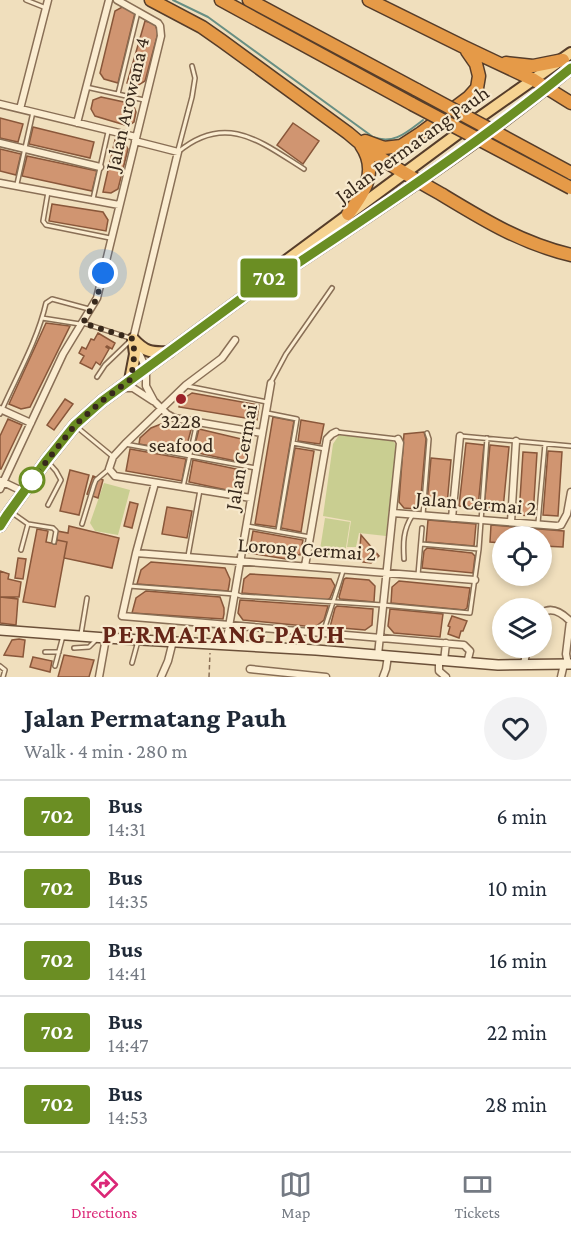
<!DOCTYPE html>
<meta charset="utf-8">
<style>
:root{--surface:#fff;--page:#f2f2f3;--text:#1f2937;--muted:#747a83;--line:#e0e1e3;--accent:#db2777}
body{margin:0;font-family:"Crimson Pro",serif;background:var(--page);color:var(--text);height:100vh;display:flex;flex-direction:column;font-size:22px;white-space:nowrap}
*{box-sizing:border-box;margin:0}
p{font-size:20px;color:var(--muted)}
.icon{flex:none;width:33px;height:33px;fill:none;stroke:currentColor;stroke-width:2;stroke-linecap:round;stroke-linejoin:round}
.map{position:relative;height:677px;overflow:hidden}
.side{display:flex;flex-direction:column;background:var(--surface);flex:1}
.side>*{flex:none}
.badge{padding:0 12px;border-radius:4px;font-size:21px;line-height:39px}
.buttons{position:absolute;left:492px;top:526px;display:grid;gap:12px}
.buttons a{display:grid;place-items:center;width:60px;height:60px;border-radius:50%;background:var(--surface);box-shadow:0 3px 9px #0003;font-size:30px}
.you{position:absolute;width:30px;height:30px;margin:-15px;border:4px solid #fff;border-radius:50%;background:#1a73e8;box-shadow:0 0 0 9px #1a73e833}
.map>.badge{position:absolute;translate:-50% -50%;box-shadow:0 0 0 3px #fff}
.round{display:grid;place-items:center;flex:none;width:63px;height:63px;border-radius:32px;background:var(--page)}
.headline{display:flex;align-items:center;justify-content:space-between;height:102px;padding:0 24px}
h1{font-size:28px;font-weight:700;line-height:45px}
ul{padding:0;list-style:none}
li{display:flex;align-items:center;gap:18px;height:72px;padding:0 24px;border-top:2px solid var(--line)}
li div{flex:1}
li b{display:block;font-size:22px}
li em{font-style:normal}
li .badge{min-width:66px;font-weight:700;text-align:center}
.tab-bar{display:flex;justify-content:space-around;align-items:center;height:84px;border-top:2px solid var(--line);background:var(--surface);font-size:16px;color:var(--muted)}
.tab-bar a{display:grid;justify-items:center;gap:3px}
.tab-bar .selected{color:var(--accent)}
.map>svg:first-child{display:block}
.green{fill:#c9ce91}
.lines{fill:none;stroke-linecap:round;stroke-linejoin:round}
.stream{stroke:#688f84;stroke-width:2}
.building{fill:#d09571;stroke:#89573a;stroke-width:1.5}
.lane-casing{stroke:#896f56;stroke-width:6}
.street-casing{stroke:#896f56;stroke-width:9}
.secondary-casing{stroke:#6b5039;stroke-width:12}
.primary-casing{stroke:#563d2a;stroke-width:14}
.highway-casing{stroke:#563d2a;stroke-width:15}
.path{stroke:#896f56;stroke-width:1.5;stroke-dasharray:4.5 3;stroke-linecap:butt}
.lane{stroke:#fbedd1;stroke-width:3}
.street{stroke:#fbedd1;stroke-width:6}
.secondary{stroke:#fbedd1;stroke-width:9}
.primary{stroke:#f6d392;stroke-width:10}
.highway{stroke:#e59a48;stroke-width:12}
.highway-bridge-casing{stroke:#563d2a;stroke-width:15;stroke-linecap:butt}
.highway-bridge{stroke:#e59a48;stroke-width:12}
.line-casing{stroke:#fff;stroke-width:14}
.line{stroke:#6b8e23;stroke-width:9}
.walk{stroke:#37281b;stroke-width:6;stroke-dasharray:0 10.8}
.poi-dot{fill:#9b2228;stroke:#f7e9cd;stroke-width:2}
.stop-dot{fill:#fff;stroke:#6b8e23;stroke-width:3}
.labels{text-anchor:middle;stroke-width:4.5;stroke-linejoin:round;paint-order:stroke}
.street-label{font-size:21px;fill:#37281b;stroke:#f7e9cd}
.poi-label{font-size:21px;fill:#37281b;stroke:#f7e9cd}
.district-label{font-size:27px;font-weight:bold;letter-spacing:1.5px;fill:#662618;stroke:#f7e9cd}
</style>
<div class="map">
<svg width="571" height="677" viewBox="0 0 571 677">
<rect width="100%" height="100%" fill="#f0dfbd"/>
<!-- green -->
<path class="green" d="M339,435l54,6 3,4 -10,91 -27,-3 -3,14h-9l4,-26 -28,-5 10,-72z
M104,483l26,7 -12,45 -23,-4 -5,-8z
M325,518l25,4 -6,38 -25,-4z"/>
<g class="lines">
<!-- stream -->
<path class="stream" d="M173,0l35,17 165,120c21,8 34,-5 50,-17"/>
</g>
<!-- building -->
<path class="building" d="M124,6l11,7 -17,70 -14,-4 -4,-6 15,-62z
M145,21l10,3 3,9 -13,48 -8,5 -10,-3z
M101,97l32,7 3,8 -2,10 -6,4 -33,-10 -4,-7 2,-9z
M0,118l23,6 -5,18 -18,-4z
M293,123l26,18 -16,23 -26,-19z
M33,127l61,15 -4,16 -61,-14z
M115,140l9,2 4,7 -10,40 -7,4 -8,-1z
M0,149l21,5 -5,21 -16,-4z
M27,156l70,15 -5,20 -70,-15z
M52,204l51,8 5,8 -2,11 -57,-10z
M46,323l24,3 -40,81 -9,2 -12,-5z
M98,333l17,10 -3,6 -5,-3 -1,1 3,2 -9,16 -4,-3 -4,7 -12,-6 4,-7 -5,-3 3,-6 4,2 5,-10 3,1z
M192,393l67,12 -2,15 -78,-13 1,-6z
M65,399l8,5 -19,26 -7,-5z
M273,417l21,4 -18,106 -21,-3z
M8,419l14,6 -21,44h-1v-33z
M301,420l23,4 -4,20 -22,-3z
M161,424l30,6 -6,22 -46,-8 1,-6 11,-10z
M199,429l51,12 -5,22 -52,-11z
M424,432l2,7 -6,68 -4,2 -12,-1 -5,-6 5,-68z
M466,443l18,2 -6,62 -19,-1z
M490,445l19,2 -6,62 -19,-1z
M295,448l19,3 -13,81 -20,-4z
M130,449l56,10 -4,22 -56,-10z
M548,451l14,1 -4,64 -15,-1z
M523,452l14,1 -4,63 -14,-1z
M431,458l20,2 -4,45 -20,-2z
M193,460l53,11 -5,22 -52,-11z
M70,470l19,5 -10,40 -19,-4z
M93,476l10,4 -5,18 -11,-4z
M130,502l8,2 -6,24 -8,-2z
M167,507l25,4 -5,27 -25,-4z
M428,520l48,4 -2,22 -48,-4z
M491,525l73,6 -1,16 -21,-1v-9h-40v6l-12,-1z
M69,526l50,12 -7,30 -48,-10 3,-16 -10,-2v-9l11,2z
M37,529l11,2 -2,11 10,2 1,-4 10,2 -12,65 -32,-5z
M253,531l50,9 -3,15 -6,-1 -8,5 -37,-6z
M361,535l18,21 -8,7 -8,-1 -4,-4z
M427,548l45,5 3,3 -2,17 -51,-5 2,-17z
M18,558l8,1 -3,20 -8,-1z
M151,562l74,6 5,11 -1,7 -1,5 -91,-7 4,-14z
M0,571l9,3 -1,5 13,3 -2,15h-19z
M250,574l81,5 4,7 -5,12 -3,2 -85,-7 2,-14z
M346,578l23,2 6,6 -1,16 -34,-3 -1,-2 5,-18z
M399,581l71,7 -3,20 -3,2 -73,-7 1,-16z
M146,591l74,6 4,11v6l-1,5 -91,-6 4,-15z
M0,597l18,2 -2,26 -16,-2z
M240,600l88,6 -4,14 -9,7 -72,-7 -5,-7z
M337,606l36,3 -1,16 -7,5 -35,-3 5,-19z
M390,609l53,5 -3,23 -46,-4 -6,-7z
M452,616l15,5 -4,10h-2l-2,7 -11,-4 2,-7 -2,-1z
M19,639l6,1 -2,17 -19,-2 8,-15z
M64,655l30,5 -5,17h-31z
M33,657l19,4 -2,11 -20,-5z"/>
<g class="lines">
<defs>
<path id="lane" d="M26,0l20,8
M86,87l58,13
M118,94l20,-82
M178,150l14,-53 3,-19 -3,-12
M178,152c48,-40 83,-10 126,17
M17,184l16,-72
M48,192l-5,29 3,4 64,13
M93,199l15,-67
M42,318l38,6
M83,323l47,15
M97,377l8,-12 25,-24
M271,382l15,-28 46,-66
M187,386l80,16
M267,413l30,6 -19,112
M0,414c16,-37 37,-72 46,-111l6,-4 37,10
M78,428l34,28
M336,432l61,7
M460,436l111,10
M293,443l32,6
M125,444l131,24
M48,462l8,9 5,9 -13,25
M183,487l14,-65
M11,512l17,12 25,4 3,3 -2,11
M423,515l6,-76 -2,-6
M538,523l7,-79
M82,524l12,-39 2,-5 13,-11
M247,526l63,11
M421,544l58,5
M21,550l7,-26
M188,556l12,-66
M404,559c-1,-16 -1,-29 8,-43
M418,575l4,-47
M129,586l106,8 6,2 142,9 87,8 9,-64 8,-111
M323,633l20,-62
M81,634l6,-36
M74,648l15,-1 6,-6 -1,-2
M45,652h14
M132,663l6,-22
M0,666l5,4 -2,7
M55,666l8,-30"/>
<path id="street" d="M0,104l136,33
M20,109l28,-109
M77,123l32,-123
M135,141l43,11 -45,187 13,30v17l8,15 13,13 7,4 88,15
M0,143l100,24
M0,183l119,22
M235,340l-13,18 -36,27 -61,59 -12,13 -4,12 6,7 136,22
M122,388h11l20,13
M0,409l31,14
M1,481l23,11
M155,483l-19,70 -14,63 342,29 6,6 -3,12
M0,489l63,-135 34,-56 64,-262 -1,-10 -2,-3 -41,-23
M393,513l164,13 4,-1 6,-11 4,-22
M452,518l8,-82
M511,522l5,-81
M136,553l339,27
M305,566l22,-127 5,-5 4,-2
M542,613c10,-7 20,0 28,8l-4,33 2,10
M226,644l45,-261
M378,655l22,-212 -2,-4
M439,661v10l7,6
M444,661l2,-18
M524,664l3,-16
M250,669l76,8
M99,677l7,-39
M161,677l7,-16 5,-20
M383,677l3,-8 2,-13
M561,677l3,-13"/>
<path id="secondary" d="M0,630l106,8 210,12 182,15 73,-1"/>
<path id="primary" d="M280,270l9,-1c96,-64 193,-127 282,-201
M133,339c12,13 18,14 36,13
M130,380l5,-26 -2,-15
M0,526l7,-11 39,-54 29,-36 27,-24 178,-131 3,-7 200,-148 88,-62"/>
<path id="highway" d="M151,0l51,27 20,14 126,92c27,24 61,43 93,61 43,26 80,49 130,61
M221,0l191,104
M249,0l168,90
M369,0l95,47 70,33 37,23
M506,63l27,3 30,-6
M365,141l19,7 17,-2 20,-13 48,-36 8,-9 2,-12 -3,-12 -9,-13
M348,214c16,-21 31,-43 13,-69"/>
</defs>
<!-- lane casing -->
<use href="#lane" class="lane-casing"/>
<!-- street casing -->
<use href="#street" class="street-casing"/>
<!-- secondary casing -->
<use href="#secondary" class="secondary-casing"/>
<!-- primary casing -->
<use href="#primary" class="primary-casing"/>
<!-- highway casing -->
<use href="#highway" class="highway-casing"/>
<!-- path -->
<path class="path" d="M209,677l1,-24"/>
<!-- lane -->
<use href="#lane" class="lane"/>
<!-- street -->
<use href="#street" class="street"/>
<!-- secondary -->
<use href="#secondary" class="secondary"/>
<!-- primary -->
<use href="#primary" class="primary"/>
<!-- highway -->
<use href="#highway" class="highway"/>
<defs>
<path id="highway-bridge" d="M417,90l154,83
M412,104l159,84"/>
</defs>
<!-- highway-bridge casing -->
<use href="#highway-bridge" class="highway-bridge-casing"/>
<!-- highway-bridge -->
<use href="#highway-bridge" class="highway-bridge"/>
</g>
<g class="lines">
<defs>
<path id="line" d="M0,526l7,-11 39,-54 29,-36 27,-24 178,-131 9,-1c96,-64 193,-128 282,-201"/>
</defs>
<!-- line casing -->
<use href="#line" class="line-casing"/>
<!-- line -->
<use href="#line" class="line"/>
<!-- walk -->
<path class="walk" d="M32,480l43,-55 27,-24 28,-21c4,-15 5,-26 3,-41l-50,-16 14,-25 6,-25"/>
</g>
<!-- markers -->
<circle class="poi-dot" cx="181" cy="399" r="6"/>
<circle class="stop-dot" cx="32" cy="480" r="12"/>
<g class="labels">
<!-- street labels -->
<g class="street-label">
<text transform="translate(127 104) rotate(-77)" y="7">Jalan Arowana 4</text>
<text transform="translate(412 144) rotate(-36)" y="7">Jalan Permatang Pauh</text>
<text transform="translate(241 457) rotate(-80)" y="7">Jalan Cermai</text>
<text transform="translate(476 503) rotate(5)" y="7">Jalan Cermai 2</text>
<text transform="translate(307 549) rotate(4)" y="7">Lorong Cermai 2</text>
</g>
<!-- poi labels -->
<g class="poi-label">
<text x="181" y="428">3228<tspan x="181" dy="24">seafood</tspan></text>
</g>
<!-- district labels -->
<g class="district-label">
<text x="224" y="643">PERMATANG PAUH</text>
</g>
</g>
</svg>
<div class="buttons">
<a><svg class="icon" aria-label="locate" viewBox="0 0 24 24"><circle cx="12" cy="12" r="6"/><path d="M12 2v4M12 18v4M2 12h4M18 12h4"/></svg></a>
<a><svg class="icon" aria-label="layers" viewBox="0 0 24 24"><path d="M12 4l9 5-9 5-9-5zM3 14l9 5 9-5"/></svg></a>
</div>
<div class="you" style="left:103px;top:273px"></div>
<b class="badge" style="left:269px;top:278px;background:#6b8e23;color:#fff">702</b>
</div>
<section class="side">
<div class="headline"><div><h1>Jalan Permatang Pauh</h1><p>Walk · 4 min · 280 m</p></div><a class="round"><svg class="icon" aria-label="heart" viewBox="0 0 24 24"><path d="M12 20l-8-8c-3-5 5-10 8-4 3-6 11-1 8 4z"/></svg></a></div>
<ul>
<li><span class="badge" style="background:#6b8e23;color:#fff">702</span><div><b>Bus</b><p>14:31</p></div><em>6 min</em></li>
<li><span class="badge" style="background:#6b8e23;color:#fff">702</span><div><b>Bus</b><p>14:35</p></div><em>10 min</em></li>
<li><span class="badge" style="background:#6b8e23;color:#fff">702</span><div><b>Bus</b><p>14:41</p></div><em>16 min</em></li>
<li><span class="badge" style="background:#6b8e23;color:#fff">702</span><div><b>Bus</b><p>14:47</p></div><em>22 min</em></li>
<li><span class="badge" style="background:#6b8e23;color:#fff">702</span><div><b>Bus</b><p>14:53</p></div><em>28 min</em></li>
</ul>
</section>
<nav class="tab-bar">
<a class="selected"><svg class="icon" aria-label="directions" viewBox="0 0 24 24"><path d="M12 3l9 9-9 9-9-9zM9 14v-3h6M13 9l2 2-2 2"/></svg>Directions</a>
<a><svg class="icon" aria-label="map" viewBox="0 0 24 24"><path d="M3 6l6-2 6 2 6-2v14l-6 2-6-2-6 2zM9 4v14M15 6v14"/></svg>Map</a>
<a><svg class="icon" aria-label="tickets" viewBox="0 0 24 24"><path d="M3 7h18v10H3zM15 7v10"/></svg>Tickets</a>
</nav>
